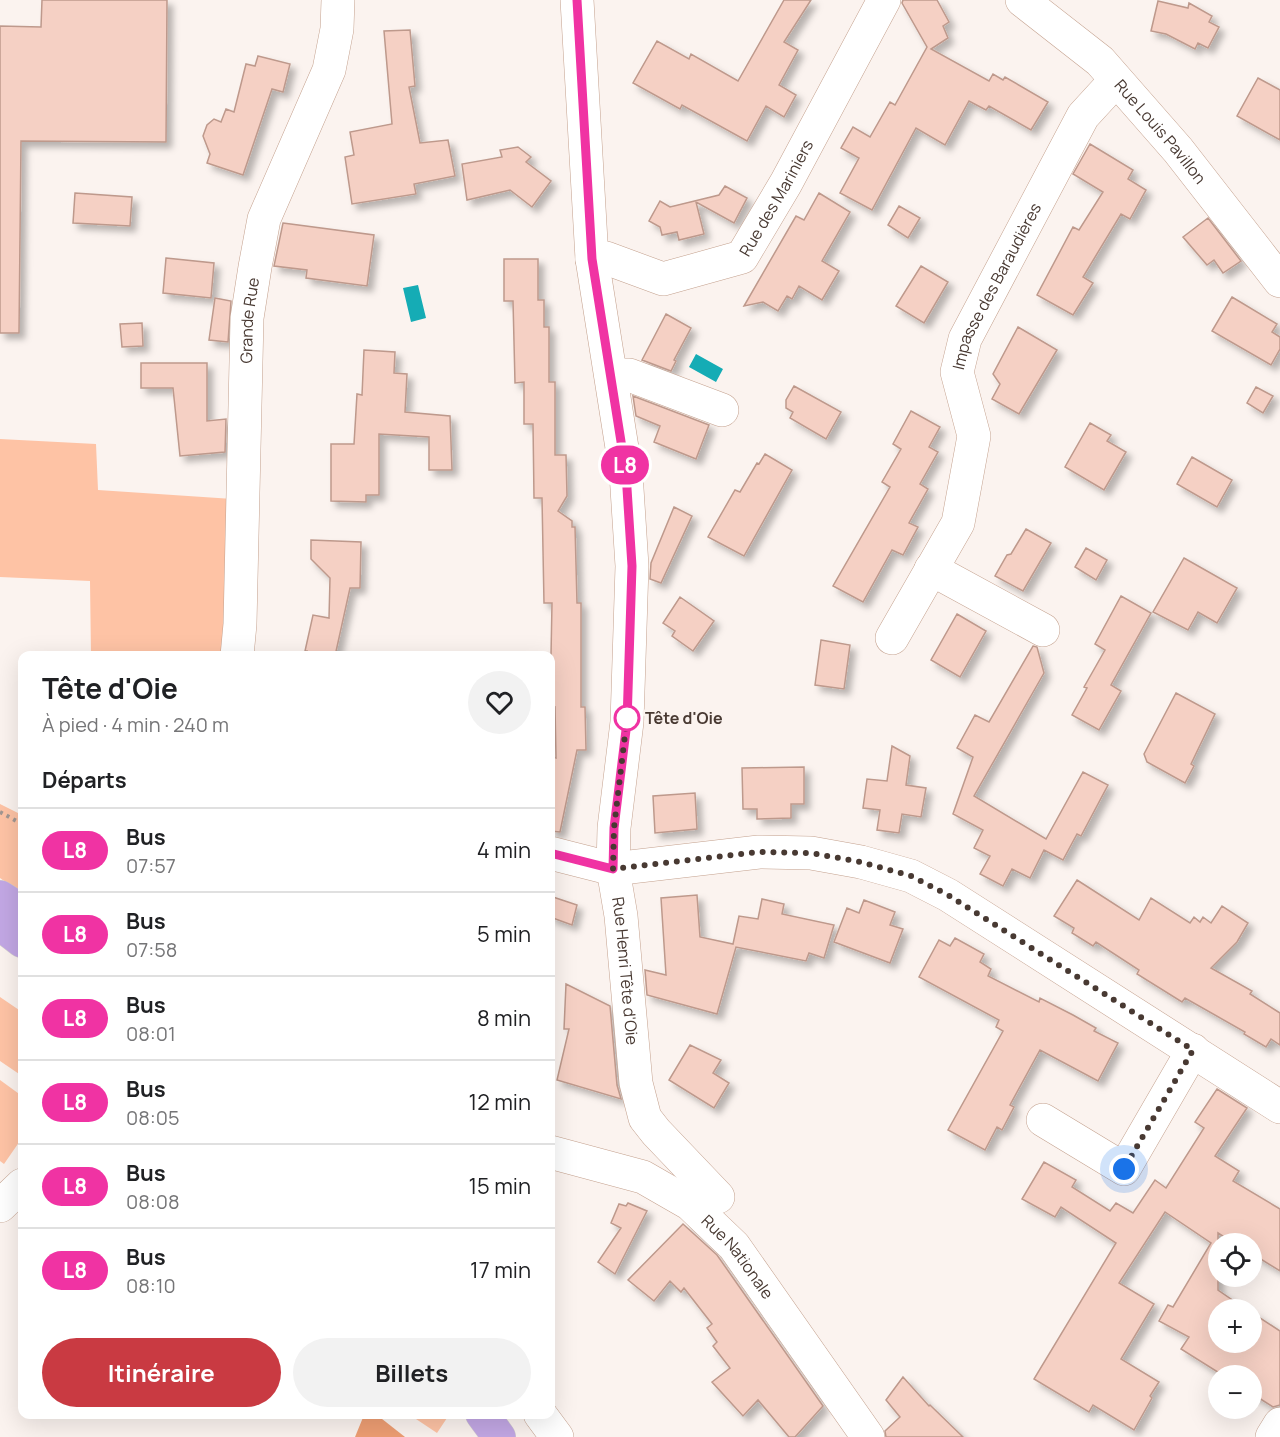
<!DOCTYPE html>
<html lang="fr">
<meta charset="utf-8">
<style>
:root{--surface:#fff;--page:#f2f2f2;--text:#202124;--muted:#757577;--line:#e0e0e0;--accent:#c93a42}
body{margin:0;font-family:Manrope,sans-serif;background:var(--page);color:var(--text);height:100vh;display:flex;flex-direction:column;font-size:22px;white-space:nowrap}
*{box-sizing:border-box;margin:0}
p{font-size:20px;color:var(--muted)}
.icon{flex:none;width:33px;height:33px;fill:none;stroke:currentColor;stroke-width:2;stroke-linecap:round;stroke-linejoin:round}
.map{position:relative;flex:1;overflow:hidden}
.panel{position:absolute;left:18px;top:651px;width:537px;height:768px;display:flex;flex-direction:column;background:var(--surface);border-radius:12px;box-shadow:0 6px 24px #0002}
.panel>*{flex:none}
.badge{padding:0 12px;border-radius:20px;font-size:21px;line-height:39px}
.tools{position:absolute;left:1208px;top:1233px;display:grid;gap:12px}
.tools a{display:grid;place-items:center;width:54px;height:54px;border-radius:50%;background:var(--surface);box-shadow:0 6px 24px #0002;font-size:30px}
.you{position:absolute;width:30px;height:30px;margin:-15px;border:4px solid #fff;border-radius:50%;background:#1a73e8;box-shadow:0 0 0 9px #1a73e833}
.map>.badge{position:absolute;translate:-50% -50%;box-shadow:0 0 0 3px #fff}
h2{padding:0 24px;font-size:22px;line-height:54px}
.round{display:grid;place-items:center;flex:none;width:63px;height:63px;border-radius:32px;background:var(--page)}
.head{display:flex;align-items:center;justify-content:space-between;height:102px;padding:0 24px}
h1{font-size:28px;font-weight:700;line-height:45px}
.cta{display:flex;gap:12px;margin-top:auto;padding:12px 24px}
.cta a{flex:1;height:69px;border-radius:36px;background:var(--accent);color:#fff;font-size:24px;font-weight:700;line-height:69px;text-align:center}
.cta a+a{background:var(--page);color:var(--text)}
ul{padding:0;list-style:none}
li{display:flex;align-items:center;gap:18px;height:84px;padding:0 24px;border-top:2px solid var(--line)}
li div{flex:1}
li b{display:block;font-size:22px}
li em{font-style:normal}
li .badge{min-width:66px;font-weight:700;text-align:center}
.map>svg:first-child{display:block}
.green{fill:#fec3a5}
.forest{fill:#ee9e73}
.water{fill:#15acb5}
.building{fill:#f5d0c4;stroke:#be998c;stroke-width:1.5;filter:url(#shadow)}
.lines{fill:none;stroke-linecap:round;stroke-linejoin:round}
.minor-casing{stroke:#c4a18e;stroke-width:34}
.major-casing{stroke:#d3cfce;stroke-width:34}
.path{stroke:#a29792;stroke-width:4;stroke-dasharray:3 4.5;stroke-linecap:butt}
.minor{stroke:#fff;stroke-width:33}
.major{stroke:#c2a7e4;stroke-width:33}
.line-casing{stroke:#fff;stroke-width:14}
.line{stroke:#f033a3;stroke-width:9}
.walk{stroke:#483932;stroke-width:6;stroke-dasharray:0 10.8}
.stop-dot{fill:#fff;stroke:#f033a3;stroke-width:3}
.labels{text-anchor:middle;stroke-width:5;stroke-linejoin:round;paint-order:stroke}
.street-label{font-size:16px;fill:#483932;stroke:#fbf3ef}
.stop-label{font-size:16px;font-weight:bold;fill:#483932;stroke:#fbf3ef;text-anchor:start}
</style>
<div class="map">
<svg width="1280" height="1437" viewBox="0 0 1280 1437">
<defs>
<filter id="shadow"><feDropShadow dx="5.5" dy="5.5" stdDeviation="3" flood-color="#0004"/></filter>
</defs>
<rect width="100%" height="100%" fill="#fbf3ef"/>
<!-- green -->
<path class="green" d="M0,439l96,5 2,46 135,9 -6,156h-136l-1,-74 -90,-4z
M0,804l22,11v79l-22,-16z
M0,997l22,15v64l-22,-15z
M0,1080l22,16v42l-18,26 -4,-3z
M410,1415h34l3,3 -10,15z"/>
<!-- forest -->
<path class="forest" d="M364,1415h13l28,22h-50z"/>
<!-- water -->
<path class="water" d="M418,285l8,33 -15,4 -8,-34z
M696,354l27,15 -7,13 -27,-15z"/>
<!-- building -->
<path class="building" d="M42,0h125l-1,142 -145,-1 -2,192h-19v-307l41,1z
M784,0h27l-27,42 14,8 -19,35 17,10 -12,22 -18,-11 -19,35 -65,-36 -2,4 -47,-26 24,-42 32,18 2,-5 47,27z
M903,0h34l12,22 -6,4 5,12 -17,11 58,32 4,-7 10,6 2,-3 43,25 -17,28 -42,-24 -3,4 -17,-9 -24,44 -29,-17 -44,82 -32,-17 19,-35 -18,-10 12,-21 17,10 20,-35 5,3 32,-58 -25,-44z
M1158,1l30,7 1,-5 23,13 -3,6 10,5 -11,21 -10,-5 -3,6 -29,-15 -15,-3z
M410,30l5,56 -6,1 11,56 28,-3 7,36 -41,8 2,10 -64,10 -7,-47 9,-2 -4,-23 42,-8 -8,-93z
M258,56l32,8 -7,28 -11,-3 -29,86 -36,-12 3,-9 -7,-18 4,-11 7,-6 7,3 5,-13 8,3 12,-48 9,2z
M1258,78l22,12v50l-43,-24z
M1090,144l43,26 -5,9 18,11 -16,29 -9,-5 -38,63 10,6 -20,32 -36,-20 36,-68 6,3 24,-38 -30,-18z
M518,147l13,10 -5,5 25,19 -19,26 -22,-17 -43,10 -5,-36 40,-7 -2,-7z
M725,186l22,12 -13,25 -38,-21 8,32 -25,6 -2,-8 -15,3 -2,-8 -11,-6 11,-20 10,6 49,-12z
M75,193l57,4 -2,29 -57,-3z
M819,193l31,19 -28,49 17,10 -17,29 -23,-14 -7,13 -5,-3 -9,15 -15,-9 -19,4 52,-90 8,4z
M899,206l21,12 -12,20 -20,-13z
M1208,218l33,43 -18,12 -9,-13 -7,5 -24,-28z
M283,223l91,12 -7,51 -61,-8 1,-8 -33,-4z
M166,258l48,5 -3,35 -48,-5z
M504,259h34v41h6v27h5v55h6v73h11l1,41 -9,15 14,10v6h3l2,76h4v104h4l1,43h-9l-17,82 -10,-1v-75l6,2 -1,-51 -5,1 2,-105h-8l-2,-105h-8l-1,-74h-9v-42l-9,1 -2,-82h-9z
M921,266l27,16 -24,41 -28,-17z
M1232,297l45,27 -5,8 8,5v12l-9,16 -59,-34z
M215,298l16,3 -3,41 -19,-2z
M666,314l25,14 -17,32 2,1 -5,10 -29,-11z
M142,323l1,23 -21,1 -2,-23z
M1018,327l39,23 -38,64 -27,-15 8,-15 -7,-10z
M364,350l31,2 -1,21 13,1 -2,38 45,4 2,54h-23v-33l-50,-3v61h-13v7l-35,-1v-57h23l3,-50 5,1z
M141,363h66v58l19,-2 -1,33 -45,4 -7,-68h-32z
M794,386l47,26 -15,27 -36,-21 3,-6 -7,-4v-8z
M1256,387l17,9 -10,17 -16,-10z
M633,396l76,29 -13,34 -42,-17 6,-16 -24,-10z
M911,411l29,16 -11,20 9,5 -18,32 8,5 -19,34 9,4 -15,28 -11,-5 -29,52 -30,-16 57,-99 -8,-5 19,-33 -8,-5z
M1090,423l21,12 -4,6 19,11 -22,38 -39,-23z
M765,454l27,16 -48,86 -36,-19 27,-47 5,2 17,-29 2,1z
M1192,457l40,23 -15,27 -40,-23z
M674,507l18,9 -31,67 -11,-4 1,-16z
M1026,529l25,14 -28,48 -28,-15 12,-21 4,-1z
M311,540l50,2 -1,46h-10l-15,68h-29l1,-5h-2l8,-36 16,3 1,-40 -19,-19z
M1086,548l21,12 -11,20 -21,-13z
M1184,558l53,30 -20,35 -19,-11 -10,18 -35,-18z
M1121,596l30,17 -40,72 10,6 -22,39 -27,-15 15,-27 -3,-1 21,-37 -10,-6z
M680,597l34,24 -21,30 -21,-15 3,-5 -12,-8z
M957,614l29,17 -26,46 -29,-17z
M821,640l29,5 -6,44 -29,-4z
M1033,646l4,1 7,26 -70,123 72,43 37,-67 25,13 -27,51 -4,-2 -14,26 -19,-10 -14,28 -18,-9 -9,17 -23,-12 10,-18 -16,-8 9,-18 -30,-16 20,-57 -16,-9 18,-33 14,7z
M1176,693l39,21 -24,50 3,2 -9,17 -38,-21 -3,-8z
M892,746l18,10 -4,29 20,3 -5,29 -19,-3 -3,19 -22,-3 3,-20 -17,-2 4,-29 20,2z
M804,767v37h-13v14l-34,1v-10h-14l-1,-41z
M695,793l2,36 -42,4 -2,-37z
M1077,880l62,40 12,-22 39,25 4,-6 6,5 3,-5 8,6 11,-17 26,17 -11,19 -26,26 41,23 -2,3 30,19v32l-9,-6 -5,8 -22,-13 1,-2 -60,-34 -3,4 -45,-28 2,-4 -43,-28 -3,4 -21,-13 2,-5 -20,-12z
M697,895l3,42 33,7 6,-28 19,3 4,-20 22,5 -2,10 52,11 -10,33 -15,-5 -3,8 -70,-14 -19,67 -70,-19 -2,-25 21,5 -5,-77z
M550,896l27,9 -5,20 -22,-8z
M864,900l31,12 -5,13 13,4 -13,34 -56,-21 13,-34 12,5z
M955,938l29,16 -4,8 11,7 -3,7 51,26 1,-4 33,17 23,13 -2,3 24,12 -20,38 -58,-31 -30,55 4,2 -12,23 -5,-3 -12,23 -37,-20 55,-99 -7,-4 3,-7 -80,-43 20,-37 11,6z
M566,984l44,22 7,79 4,14 -64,-19 12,-51h-5z
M690,1045l31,15 -8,13 16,10 -15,25 -45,-28z
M1217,1089l30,19 -32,48 24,15 -6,10 47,28v62l-29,-18v-9h-16l-17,-11v57l29,20h-29v32h33v-30l29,19v74l-7,2 -22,-14v-17h-27l-43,-27 8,-12 -30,-16 9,-16 5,2 38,-64 -46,-31 -46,71 35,21 -33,55 38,23 -9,14 2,2 -18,32 -41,-25 -4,7 -55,-33 82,-136 -55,-36 -6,10 -33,-18 22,-37 32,18 -4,7 38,24 6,-8 17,10 22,-33 11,8 38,-60 -9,-6z
M628,1203l19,8 -32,63 -17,-12 23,-34 -10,-5 8,-19 7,2z
M683,1224l34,31 106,151 -28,31h-6l-31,-37 -15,16 -31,-34 18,-14 -17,-22 4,-4 -10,-14 5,-4 -28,-36 -3,4 -11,-11 -16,20 -26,-21z
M903,1377l26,29 1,-1 33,32h-77l-1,-6 15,-14 -14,-17z"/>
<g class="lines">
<defs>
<g id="minor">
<path id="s1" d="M577,0l15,259 34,214 6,93 -5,156 -13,106 -1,41 8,47 15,167 9,35 11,14 62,65"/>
<path id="s2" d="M1022,0l78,61 78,89 102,131"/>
<path id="s3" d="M592,259l14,-1 57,21 79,-22 44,-74 98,-183"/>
<path d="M611,375h18l93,35"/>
<path d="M931,569l112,61"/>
<path id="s4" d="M892,638l66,-115 16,-87 -17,-64 8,-33 118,-223 33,-36"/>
<path id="s5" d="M237,656l3,-32 7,-306 8,-51 9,-48 65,-149 8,-41 1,-29"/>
<path d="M550,853l63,16 146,-17 52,1 50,9 50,14 37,19 332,212"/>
<path d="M1043,1120l81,49 69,-119"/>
<path id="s6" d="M550,1152l93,25 47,27 44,42 134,191"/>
<path d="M0,1206l22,-21"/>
<path d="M540,1414l17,23"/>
<path d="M1272,1437l8,-13"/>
</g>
<path id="major" d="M0,897l22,14
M0,924l22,17
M482,1414l17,23"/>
</defs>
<!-- minor casing -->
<use href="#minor" class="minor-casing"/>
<!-- major casing -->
<use href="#major" class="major-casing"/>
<!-- path -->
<path class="path" d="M0,812l22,12"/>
<!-- minor -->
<use href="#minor" class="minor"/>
<!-- major -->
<use href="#major" class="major"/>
</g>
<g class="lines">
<defs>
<path id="line" d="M550,853l63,16 1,-41 13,-106 5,-156 -6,-93 -34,-214 -15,-259"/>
</defs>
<!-- line casing -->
<use href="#line" class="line-casing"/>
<!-- line -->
<use href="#line" class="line"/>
<!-- walk -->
<path class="walk" d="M627,718l-13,110 -1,41 146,-17 52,1 50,9 50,14 37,19 245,155 -69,119"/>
</g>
<!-- markers -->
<circle class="stop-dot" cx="627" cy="718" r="12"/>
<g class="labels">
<!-- street labels -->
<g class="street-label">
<text dy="6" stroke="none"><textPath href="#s2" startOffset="192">Rue Louis Pavillon</textPath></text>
<text dy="6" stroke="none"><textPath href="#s3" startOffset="225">Rue des Mariniers</textPath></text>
<text dy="6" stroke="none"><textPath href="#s4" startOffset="382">Impasse des Baraudières</textPath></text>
<text dy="6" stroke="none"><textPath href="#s5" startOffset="336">Grande Rue</textPath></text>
<text dy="6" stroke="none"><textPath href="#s1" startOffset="976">Rue Henri Tête d'Oie</textPath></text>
<text dy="6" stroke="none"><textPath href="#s6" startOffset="222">Rue Nationale</textPath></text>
</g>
<!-- stop labels -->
<g class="stop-label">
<text x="645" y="724">Tête d'Oie</text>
</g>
</g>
</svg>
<div class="tools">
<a><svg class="icon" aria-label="locate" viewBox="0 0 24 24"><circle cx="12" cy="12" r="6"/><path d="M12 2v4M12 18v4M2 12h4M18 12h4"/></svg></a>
<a>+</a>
<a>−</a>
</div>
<div class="you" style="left:1124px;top:1169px"></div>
<b class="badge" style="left:625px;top:465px;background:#f033a3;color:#fff">L8</b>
<section class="panel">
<div class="head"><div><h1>Tête d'Oie</h1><p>À pied · 4 min · 240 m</p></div><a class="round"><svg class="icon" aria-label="heart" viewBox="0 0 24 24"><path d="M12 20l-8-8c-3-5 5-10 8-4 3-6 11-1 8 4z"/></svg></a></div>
<h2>Départs</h2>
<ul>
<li><span class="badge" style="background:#f033a3;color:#fff">L8</span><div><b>Bus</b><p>07:57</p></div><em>4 min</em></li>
<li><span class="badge" style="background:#f033a3;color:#fff">L8</span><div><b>Bus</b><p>07:58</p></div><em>5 min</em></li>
<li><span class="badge" style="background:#f033a3;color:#fff">L8</span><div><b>Bus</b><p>08:01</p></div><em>8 min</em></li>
<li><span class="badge" style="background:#f033a3;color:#fff">L8</span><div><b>Bus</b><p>08:05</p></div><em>12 min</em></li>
<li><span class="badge" style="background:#f033a3;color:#fff">L8</span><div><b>Bus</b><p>08:08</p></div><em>15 min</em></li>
<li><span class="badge" style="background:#f033a3;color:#fff">L8</span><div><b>Bus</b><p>08:10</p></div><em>17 min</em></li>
</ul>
<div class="cta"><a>Itinéraire</a><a>Billets</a></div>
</section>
</div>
